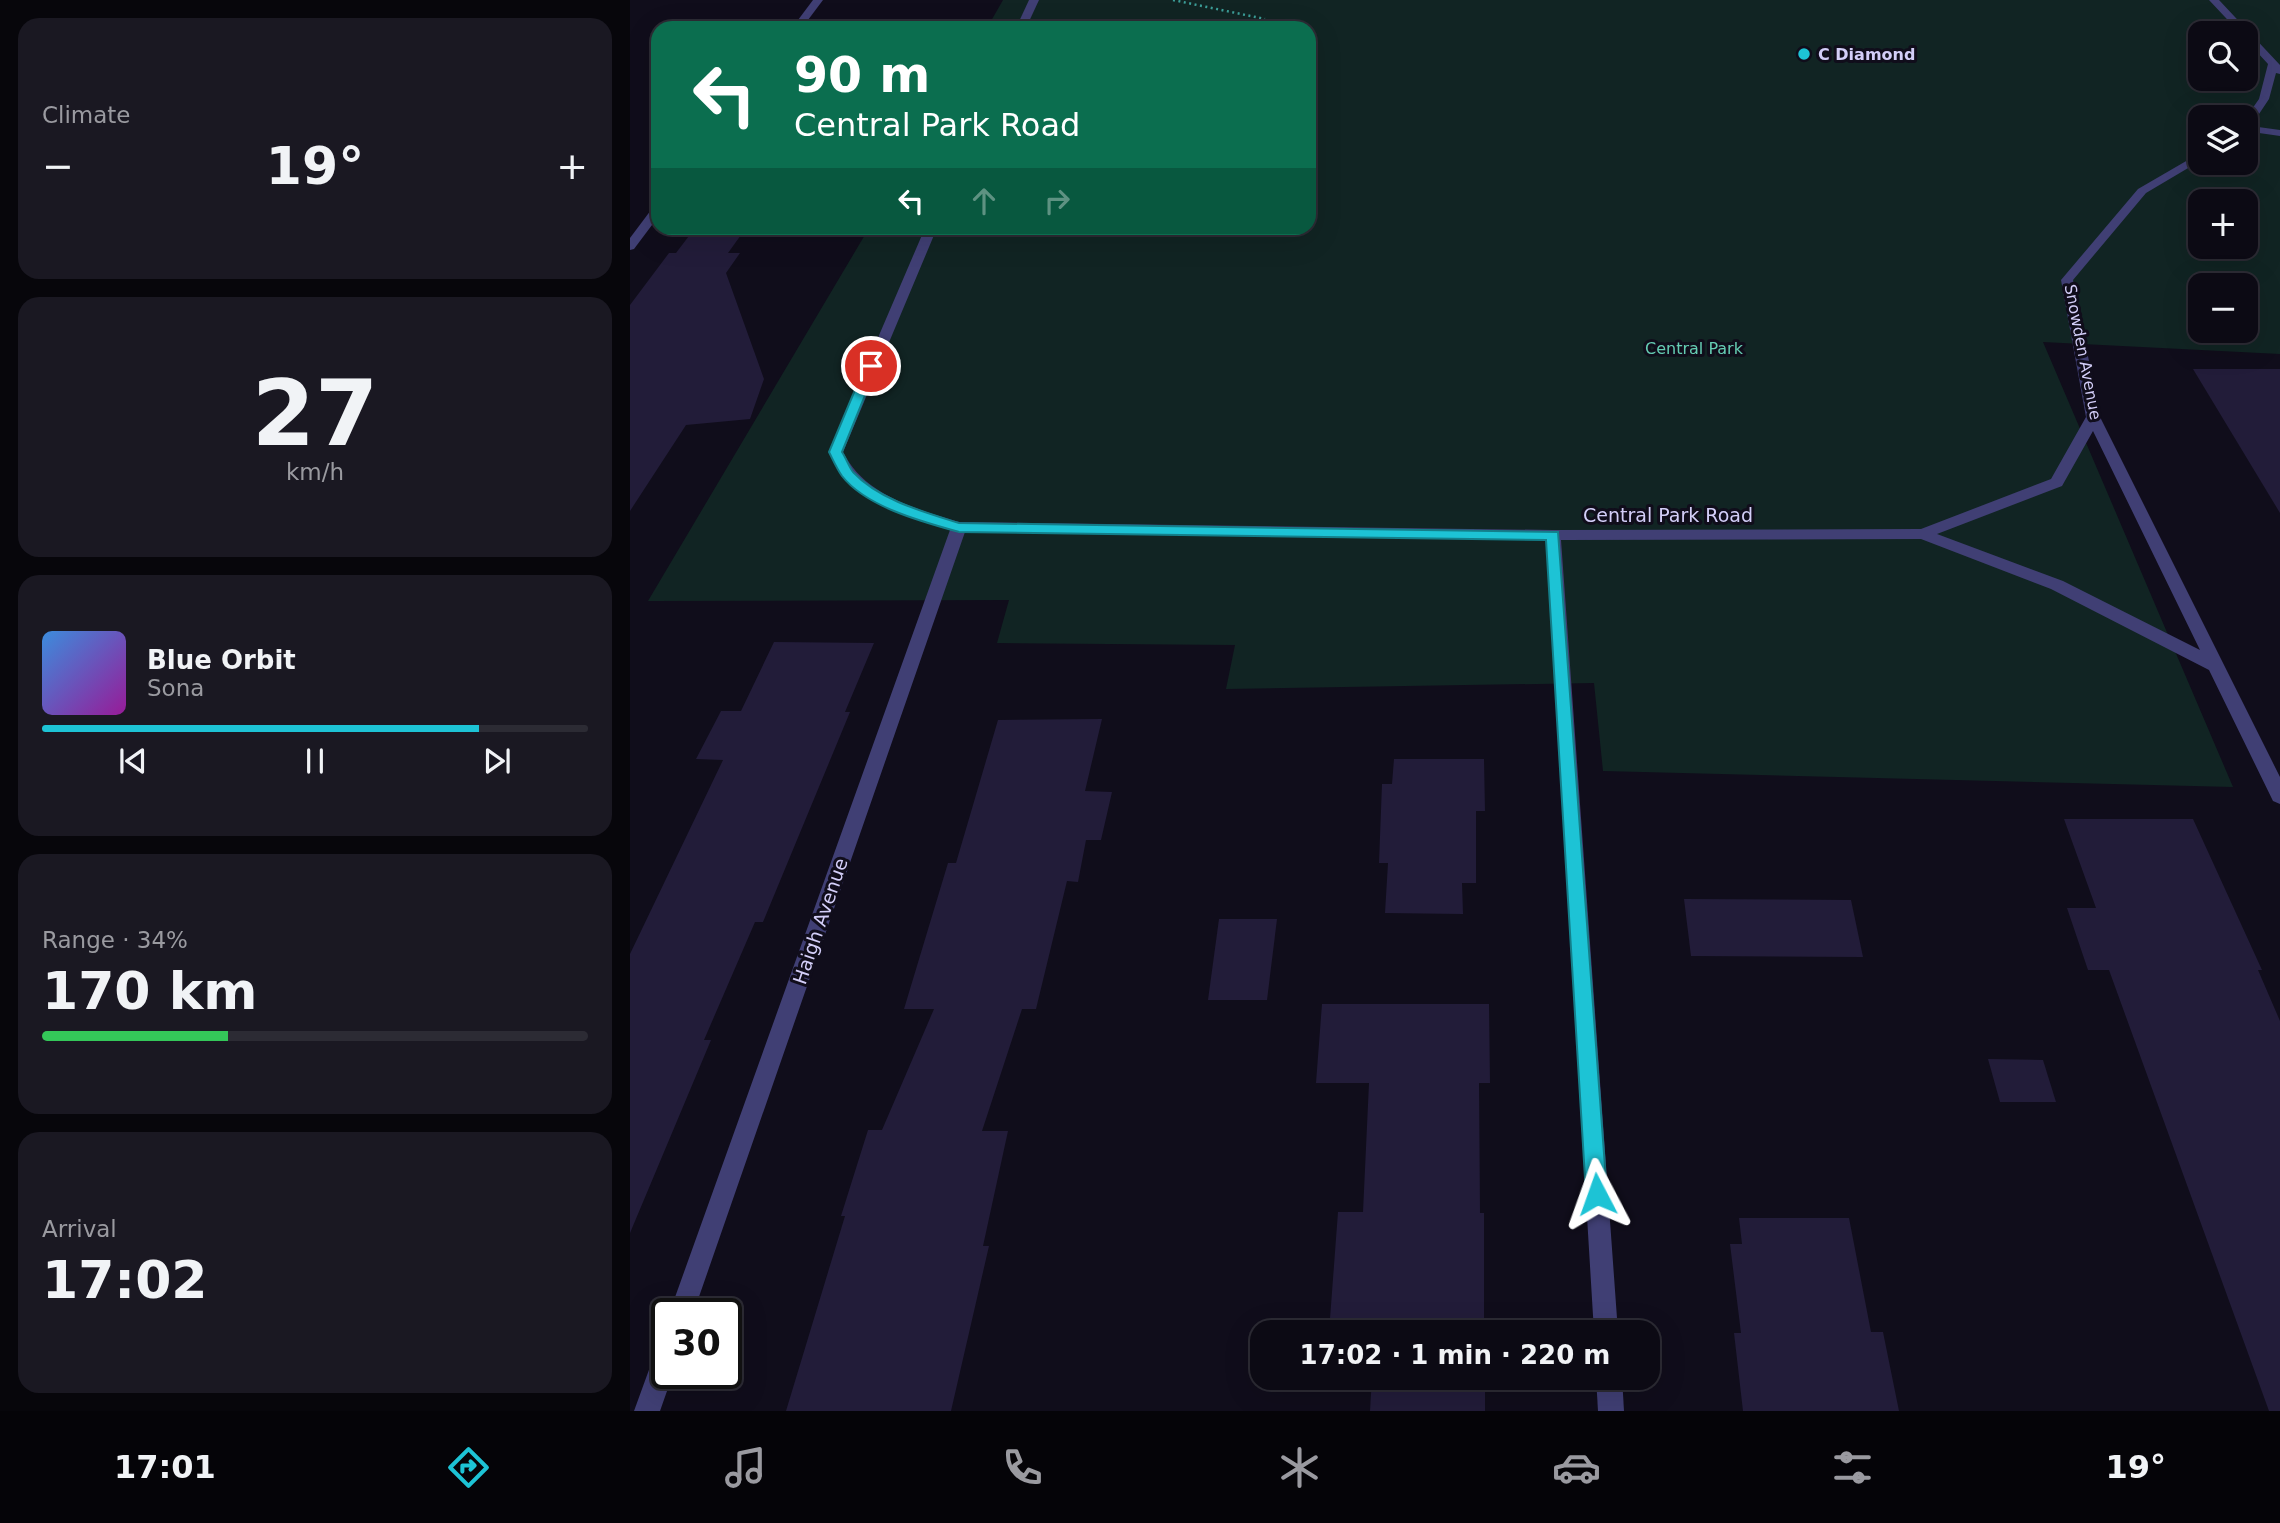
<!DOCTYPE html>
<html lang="en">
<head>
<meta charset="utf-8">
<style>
	body { margin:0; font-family:"DejaVu Sans",sans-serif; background:#1a1822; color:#f1f3f6; height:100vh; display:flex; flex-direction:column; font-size:26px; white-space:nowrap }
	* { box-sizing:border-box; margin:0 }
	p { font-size:23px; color:#9a9aa0 }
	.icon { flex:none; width:38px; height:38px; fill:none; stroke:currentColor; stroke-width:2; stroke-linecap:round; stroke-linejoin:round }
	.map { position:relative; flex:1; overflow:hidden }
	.side { display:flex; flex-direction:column; gap:18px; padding:18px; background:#07060b; width:630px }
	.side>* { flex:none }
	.hud { position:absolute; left:21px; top:21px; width:665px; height:214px; border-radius:21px; box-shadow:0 7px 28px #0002,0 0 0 2px #2c2b34; background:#0b6e4f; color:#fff; overflow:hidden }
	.buttons { position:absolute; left:1558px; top:21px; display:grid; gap:14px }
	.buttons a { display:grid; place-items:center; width:70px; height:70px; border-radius:14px; background:#0c0a14; box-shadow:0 7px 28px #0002,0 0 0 2px #2c2b34; font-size:35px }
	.speed { position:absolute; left:21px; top:1298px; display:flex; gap:14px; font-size:35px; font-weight:700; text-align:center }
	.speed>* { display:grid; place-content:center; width:91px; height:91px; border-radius:50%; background:#0c0a14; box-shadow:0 7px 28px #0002,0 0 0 2px #2c2b34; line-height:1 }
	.speed .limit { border:4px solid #111; border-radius:10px; background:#fff; color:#111 }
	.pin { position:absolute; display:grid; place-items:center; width:60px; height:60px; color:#fff; margin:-30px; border:4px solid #fff; border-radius:50%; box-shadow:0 2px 7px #0007 }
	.me { position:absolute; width:77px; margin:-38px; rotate:356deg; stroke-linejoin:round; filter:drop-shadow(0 0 5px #0008) }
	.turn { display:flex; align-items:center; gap:24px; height:147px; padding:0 28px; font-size:32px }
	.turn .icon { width:91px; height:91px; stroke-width:2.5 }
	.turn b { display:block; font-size:49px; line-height:60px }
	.lanes { display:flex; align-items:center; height:66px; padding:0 28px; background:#0003; justify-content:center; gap:35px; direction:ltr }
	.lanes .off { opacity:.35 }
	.big { font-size:52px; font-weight:700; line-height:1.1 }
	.side .widget { flex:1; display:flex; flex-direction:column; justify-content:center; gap:10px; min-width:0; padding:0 24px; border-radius:21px; background:#1a1822 }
	.side .dial { align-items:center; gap:0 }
	.dial b { font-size:91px; line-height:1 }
	.song { display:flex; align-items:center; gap:21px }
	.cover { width:84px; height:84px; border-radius:10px; background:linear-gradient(135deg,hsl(210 70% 55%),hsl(300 70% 35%)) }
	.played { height:7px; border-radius:4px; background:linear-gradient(90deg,#1dc3d5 80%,#2c2b34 80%) }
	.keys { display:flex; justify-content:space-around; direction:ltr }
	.heat { display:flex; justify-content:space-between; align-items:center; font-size:38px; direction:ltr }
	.charge { height:10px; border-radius:5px; background:linear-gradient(90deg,#34c759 34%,#2c2b34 0) }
	.trip { position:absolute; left:620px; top:1320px; width:410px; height:70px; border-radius:21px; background:#0c0a14; box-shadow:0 7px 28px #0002,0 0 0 2px #2c2b34; font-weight:700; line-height:70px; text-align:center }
	.tabs { display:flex; height:112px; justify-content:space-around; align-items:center; background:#050408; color:#9a9aa0 }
	.tabs .icon { width:49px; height:49px }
	.tabs .current { color:#1dc3d5 }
	.tabs b { font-size:32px; color:#f1f3f6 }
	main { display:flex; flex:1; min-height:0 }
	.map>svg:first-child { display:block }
</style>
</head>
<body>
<main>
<section class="side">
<div class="widget"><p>Climate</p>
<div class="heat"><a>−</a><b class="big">19°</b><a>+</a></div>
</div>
<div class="widget dial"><b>27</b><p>km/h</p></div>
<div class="widget">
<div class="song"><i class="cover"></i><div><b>Blue Orbit</b><p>Sona</p></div></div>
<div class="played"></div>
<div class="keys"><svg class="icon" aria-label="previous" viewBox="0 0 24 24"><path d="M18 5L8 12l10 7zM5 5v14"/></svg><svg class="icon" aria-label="pause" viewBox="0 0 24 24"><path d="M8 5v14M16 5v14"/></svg><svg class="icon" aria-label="next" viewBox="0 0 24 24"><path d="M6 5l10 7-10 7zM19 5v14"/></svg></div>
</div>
<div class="widget"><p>Range · 34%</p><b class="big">170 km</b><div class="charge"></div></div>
<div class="widget"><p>Arrival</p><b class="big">17:02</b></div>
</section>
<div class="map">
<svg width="1650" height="1411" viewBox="0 0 1650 1411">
	<rect width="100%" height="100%" fill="#100d1b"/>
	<!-- green -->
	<path fill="#112423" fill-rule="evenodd" d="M373,0H1650V354L1413,342L1603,787L973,771L964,683L596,689L605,645L367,643L379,600L18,601L239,228H679V28H357ZM1570,33H1615V79H1570ZM1570,117H1615V163H1570ZM1570,201H1615V247H1570ZM1570,285H1615V331H1570Z"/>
	<!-- building -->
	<g fill="#221c39">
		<polygon points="65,228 116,228 98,253 110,253 96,273 134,379 120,419 56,425 0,511 0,305 39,253 46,253"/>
		<polygon points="1563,369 1650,369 1650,513"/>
		<polygon points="144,642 244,643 215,712 220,712 133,922 125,922 74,1040 81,1040 0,1233 0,954 93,760 66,759 91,711 111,711"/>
		<polygon points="472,719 455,791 482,792 471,840 456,840 448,882 437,881 406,1009 392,1009 352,1131 378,1131 353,1246 359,1246 321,1411 156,1411 215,1216 211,1216 238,1130 252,1130 304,1009 274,1009 318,863 326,863 368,720"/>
		<polygon points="764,759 854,759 855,811 846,811 846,883 832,883 833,914 755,913 758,863 749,863 752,784 762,784"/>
		<polygon points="1434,819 1563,819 1632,970 1628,970 1650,1021 1650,1411 1639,1411 1479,970 1458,970 1437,908 1466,908"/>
		<polygon points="1054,899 1221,900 1233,957 1061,956"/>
		<polygon points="589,919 647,919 637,1000 578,1000"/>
		<polygon points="692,1004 859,1004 860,1083 849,1083 850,1213 854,1213 854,1332 699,1332 708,1212 733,1212 739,1083 686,1083"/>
		<polygon points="1358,1059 1413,1060 1426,1102 1370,1102"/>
		<polygon points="1109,1218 1219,1218 1241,1332 1253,1332 1269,1411 1113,1411 1104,1333 1111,1333 1100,1244 1112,1244"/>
		<polygon points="742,1377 855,1377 855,1411 740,1411"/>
	</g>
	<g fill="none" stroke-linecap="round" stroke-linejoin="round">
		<!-- path -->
		<polyline stroke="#3c9e98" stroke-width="2.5" stroke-dasharray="2 3.5" stroke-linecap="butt" points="543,0 635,19"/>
		<!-- street -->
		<g fill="#403f74" fill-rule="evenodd">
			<polygon points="183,0 193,0 172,28 162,28"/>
			<polygon points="399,0 409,0 396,28 386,28"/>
			<polygon points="1579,0 1589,0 1650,65 1650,74 1646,73 1639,99 1621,126 1650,130 1650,136 1615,131 1615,119 1629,99 1638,64 1615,39 1615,33 1610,33"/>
			<path d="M1570,153V161L1516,193L1443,280L1470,417L1650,777V804L1643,801L1579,670L1421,589L1291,539L931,540L988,1332H964L916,540L335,532L63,1314H39L320,530C271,515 222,502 199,452L295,228H307L213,452C234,495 286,509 329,522L923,530L1291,529L1421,479L1456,417L1431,280L1508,189ZM1463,431L1570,650L1433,581L1307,534L1432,486Z"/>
			<polygon points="28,205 28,217 4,249 0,250 0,238 24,206"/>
			<polygon points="37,1342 37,1374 43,1374 30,1411 4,1411 28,1345"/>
			<polygon points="966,1377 992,1377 994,1411 968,1411"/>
		</g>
	</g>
	<!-- route -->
	<path fill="#1dc3d5" stroke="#137f8a" stroke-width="2" d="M241,362L247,366L212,452C216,458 219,467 223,472C249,500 294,512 329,523L928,532L977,1194L974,1202L967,1205L959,1202L956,1194L916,540L329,532C293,522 236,507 212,476C207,469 203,460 199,452L235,366Z"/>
	<!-- markers -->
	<circle fill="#1dc3d5" stroke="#100d1b" stroke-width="2.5" cx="1174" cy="54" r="7"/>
	<g text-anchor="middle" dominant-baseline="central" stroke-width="6" stroke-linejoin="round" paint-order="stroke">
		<!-- far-poi labels -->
		<g font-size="16" font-weight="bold" fill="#d3cef8" stroke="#100d1b" text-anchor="start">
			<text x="1188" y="54">C Diamond</text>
		</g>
		<!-- far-park labels -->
		<g font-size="16" fill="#65cdb3" stroke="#100d1b">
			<text x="1064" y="348">Central Park</text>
		</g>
		<!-- far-street labels -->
		<g font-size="16" fill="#d3cef8" stroke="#100d1b">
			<text transform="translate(1453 352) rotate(79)">Snowden Avenue</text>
		</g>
		<!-- street labels -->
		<g font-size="19" fill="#d3cef8" stroke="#100d1b">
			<text x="1038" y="515">Central Park Road</text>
			<text transform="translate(190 921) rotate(-71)">Haigh Avenue</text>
		</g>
	</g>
</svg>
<div class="buttons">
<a><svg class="icon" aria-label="search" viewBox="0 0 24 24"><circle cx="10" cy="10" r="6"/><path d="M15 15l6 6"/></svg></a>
<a><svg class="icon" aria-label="layers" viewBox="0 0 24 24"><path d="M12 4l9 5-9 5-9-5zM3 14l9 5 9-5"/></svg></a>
<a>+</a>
<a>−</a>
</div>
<div class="speed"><div class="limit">30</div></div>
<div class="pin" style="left:241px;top:366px;background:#d93025"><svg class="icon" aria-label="arrive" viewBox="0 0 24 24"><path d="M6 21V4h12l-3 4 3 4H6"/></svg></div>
<svg class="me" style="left:967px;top:1194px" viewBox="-20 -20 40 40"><path d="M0-17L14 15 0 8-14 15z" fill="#1dc3d5" stroke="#fff" stroke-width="4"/></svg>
<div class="trip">17:02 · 1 min · 220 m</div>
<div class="hud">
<div class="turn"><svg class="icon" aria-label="left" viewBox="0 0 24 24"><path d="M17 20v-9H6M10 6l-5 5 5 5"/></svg><div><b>90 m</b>Central Park Road</div></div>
<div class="lanes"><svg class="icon" aria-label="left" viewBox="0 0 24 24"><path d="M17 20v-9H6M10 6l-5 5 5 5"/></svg><svg class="icon off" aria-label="ahead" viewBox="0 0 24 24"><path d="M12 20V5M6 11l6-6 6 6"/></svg><svg class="icon off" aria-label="right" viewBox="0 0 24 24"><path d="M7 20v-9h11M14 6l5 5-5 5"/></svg></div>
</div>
</div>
</main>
<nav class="tabs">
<b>17:01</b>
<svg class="icon current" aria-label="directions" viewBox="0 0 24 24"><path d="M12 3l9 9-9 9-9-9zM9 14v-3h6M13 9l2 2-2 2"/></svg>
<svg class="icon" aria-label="music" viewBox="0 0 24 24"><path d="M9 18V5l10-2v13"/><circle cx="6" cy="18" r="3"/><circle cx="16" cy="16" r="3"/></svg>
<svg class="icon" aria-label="phone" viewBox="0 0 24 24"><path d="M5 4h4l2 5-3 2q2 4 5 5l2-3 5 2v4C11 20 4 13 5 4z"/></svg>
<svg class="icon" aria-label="climate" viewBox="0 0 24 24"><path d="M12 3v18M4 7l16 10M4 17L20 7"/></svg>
<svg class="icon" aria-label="car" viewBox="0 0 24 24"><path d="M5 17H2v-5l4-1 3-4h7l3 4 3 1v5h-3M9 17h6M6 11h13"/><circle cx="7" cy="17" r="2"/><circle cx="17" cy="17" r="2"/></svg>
<svg class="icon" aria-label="filters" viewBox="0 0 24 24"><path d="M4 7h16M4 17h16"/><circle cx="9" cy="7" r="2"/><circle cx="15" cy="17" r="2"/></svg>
<b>19°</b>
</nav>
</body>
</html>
